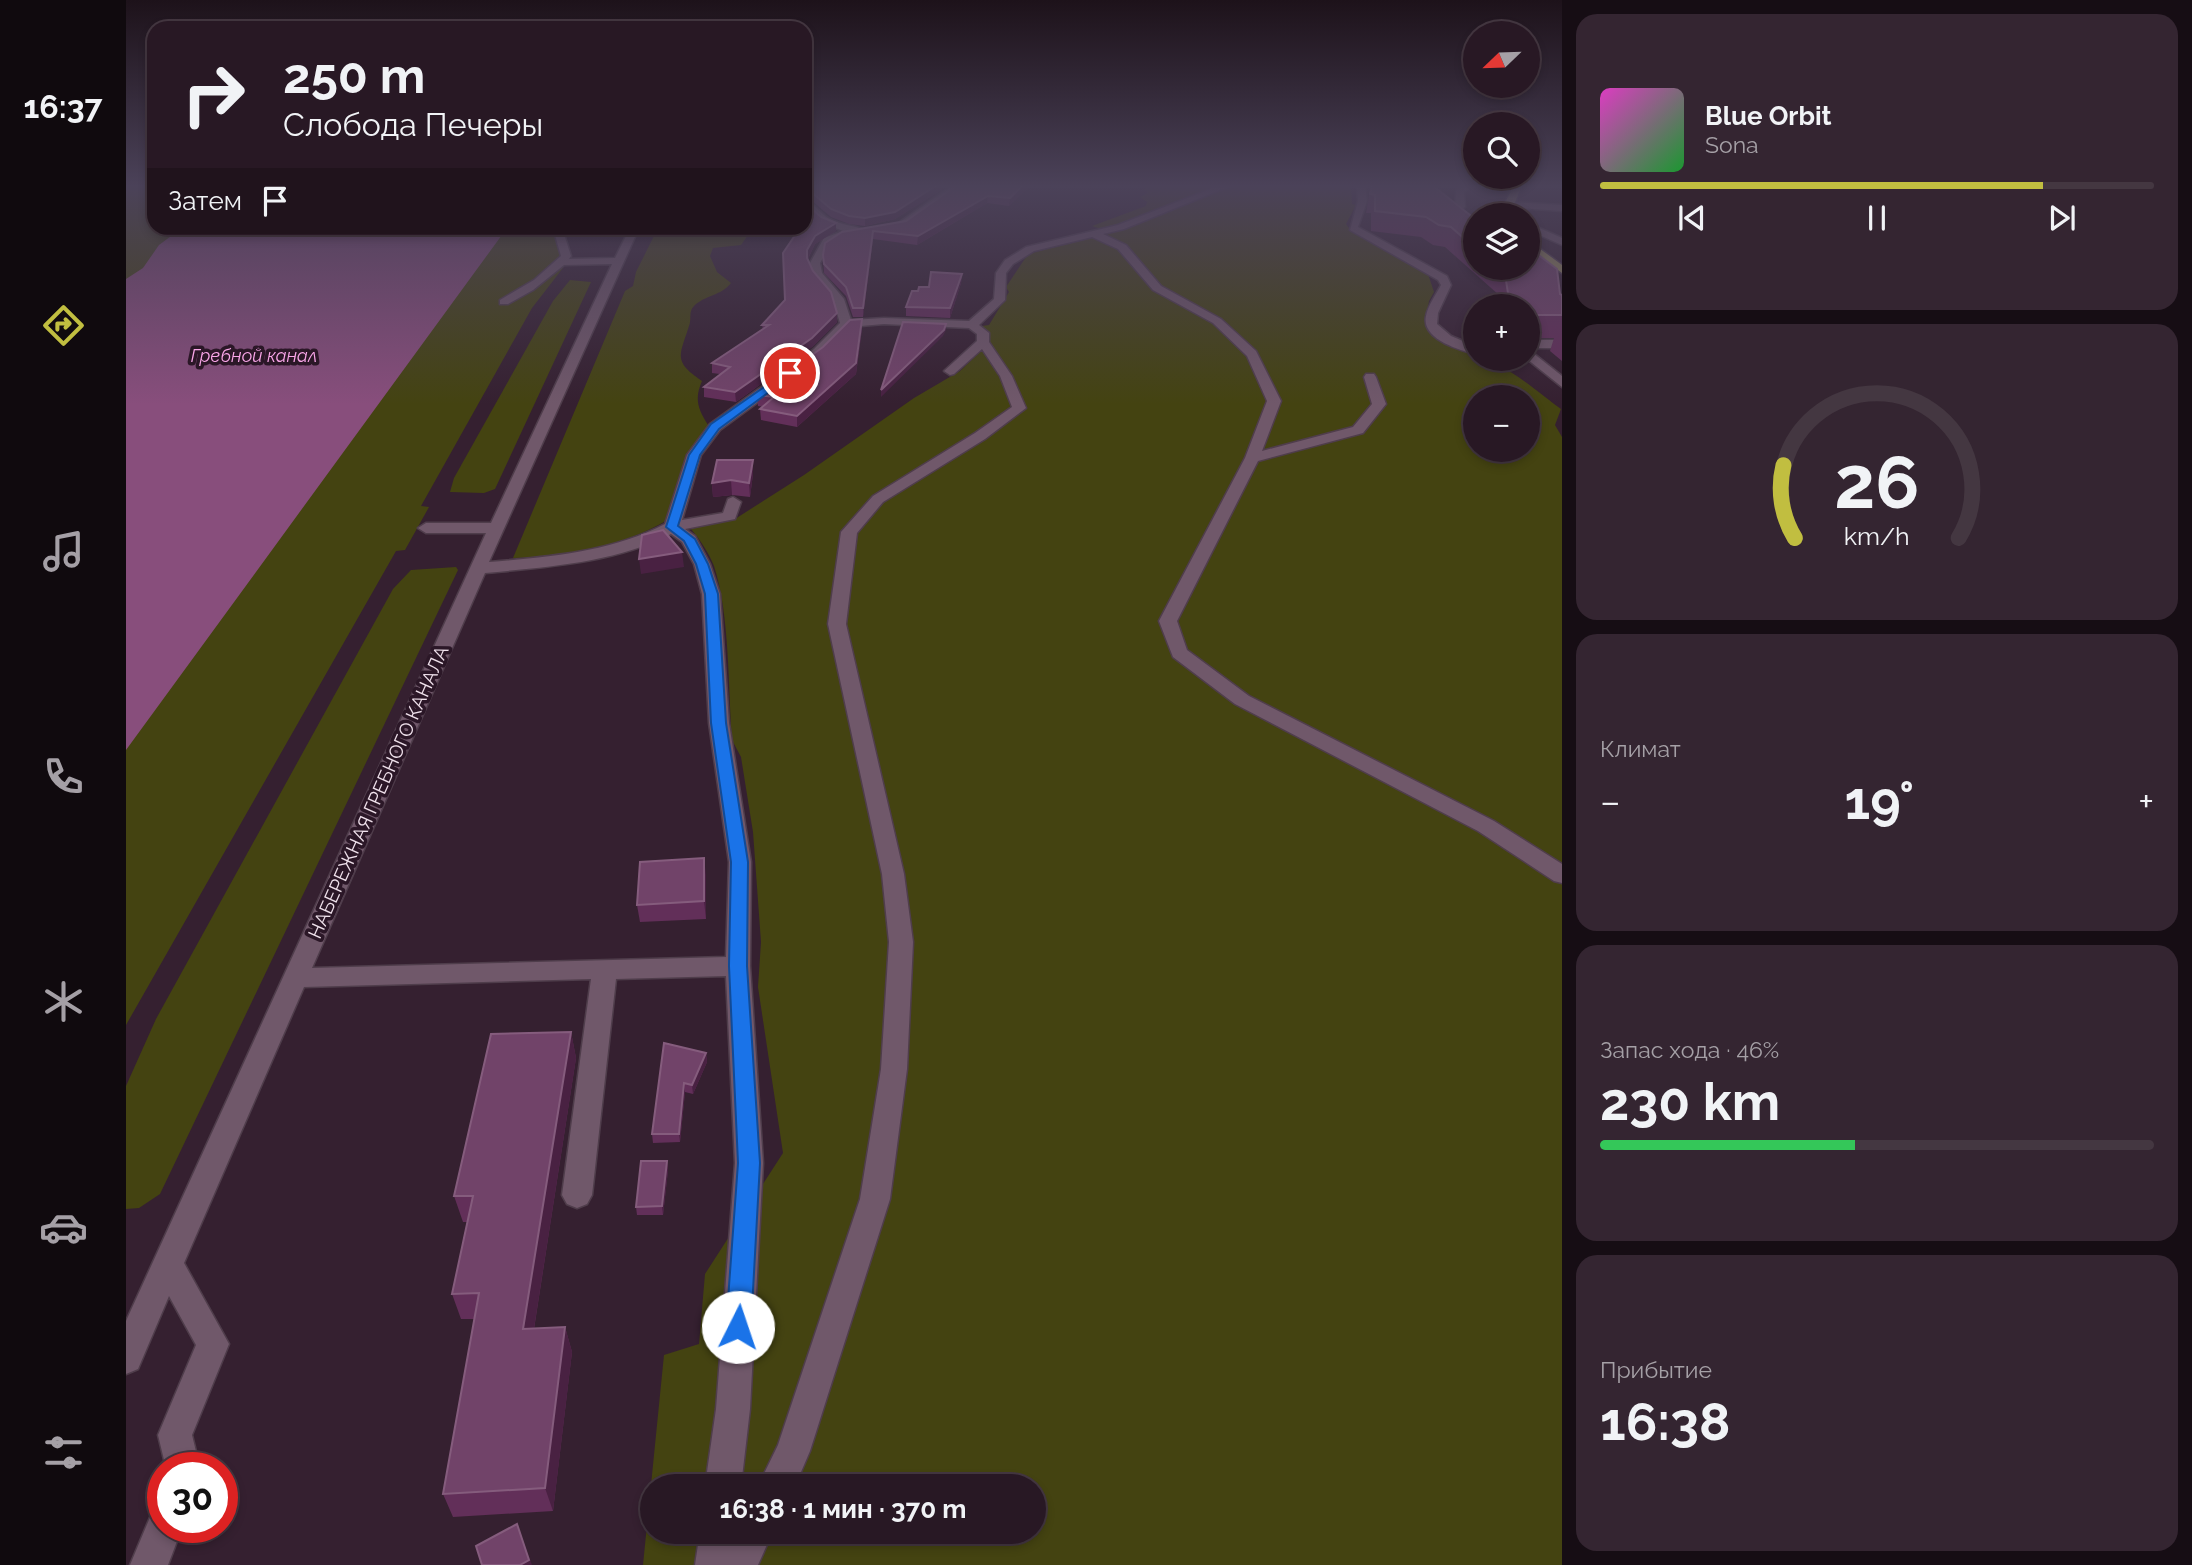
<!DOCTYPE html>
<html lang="ru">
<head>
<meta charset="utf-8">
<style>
	body { margin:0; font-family:Raleway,sans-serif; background:#342531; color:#f1f3f6; height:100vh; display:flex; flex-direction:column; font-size:26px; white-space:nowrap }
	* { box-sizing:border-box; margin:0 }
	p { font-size:23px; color:#a5a0a6 }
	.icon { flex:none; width:38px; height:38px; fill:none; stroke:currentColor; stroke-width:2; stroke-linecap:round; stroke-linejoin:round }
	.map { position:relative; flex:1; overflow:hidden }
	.panel { display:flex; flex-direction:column; gap:14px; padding:14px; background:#160d14; width:630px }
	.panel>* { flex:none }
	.hud { position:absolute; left:21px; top:21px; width:665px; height:214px; border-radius:21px; box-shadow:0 4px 10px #0003,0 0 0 2px #443741; background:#281824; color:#f1f3f6; overflow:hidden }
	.needle { width:46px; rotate:247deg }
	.buttons { position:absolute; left:1337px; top:21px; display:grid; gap:14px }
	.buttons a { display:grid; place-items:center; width:77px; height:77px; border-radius:50%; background:#281824; box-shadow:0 4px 10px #0003,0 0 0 2px #443741; font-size:35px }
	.speed { position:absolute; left:21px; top:1452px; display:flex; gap:14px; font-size:35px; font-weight:700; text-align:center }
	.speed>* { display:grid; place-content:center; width:91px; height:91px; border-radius:50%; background:#281824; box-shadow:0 4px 10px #0003,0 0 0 2px #443741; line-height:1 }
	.speed .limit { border:10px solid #d22; background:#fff; color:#111 }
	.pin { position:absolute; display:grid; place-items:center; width:60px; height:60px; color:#fff; margin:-30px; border:4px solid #fff; border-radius:50%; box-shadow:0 2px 7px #0007 }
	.me { position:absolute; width:77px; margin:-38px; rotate:4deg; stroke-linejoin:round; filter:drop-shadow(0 0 5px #0008) }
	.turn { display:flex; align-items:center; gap:24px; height:147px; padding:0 21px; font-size:32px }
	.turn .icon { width:91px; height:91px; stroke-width:2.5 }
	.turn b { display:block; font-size:49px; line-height:60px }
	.then { display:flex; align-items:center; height:66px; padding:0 21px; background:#0003; gap:14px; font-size:26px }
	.big { font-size:52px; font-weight:700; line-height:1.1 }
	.panel .card { flex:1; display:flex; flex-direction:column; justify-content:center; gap:10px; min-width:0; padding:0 24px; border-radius:21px; background:#342531 }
	.panel .dial { align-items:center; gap:0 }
	.dial svg { height:182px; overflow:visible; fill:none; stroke:#443741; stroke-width:7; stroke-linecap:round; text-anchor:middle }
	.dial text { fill:#f1f3f6; stroke:none }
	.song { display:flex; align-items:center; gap:21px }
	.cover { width:84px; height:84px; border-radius:10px; background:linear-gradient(135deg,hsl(310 70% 55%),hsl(130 70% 35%)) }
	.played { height:7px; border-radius:4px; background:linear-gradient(90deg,#c1be40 80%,#443741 80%) }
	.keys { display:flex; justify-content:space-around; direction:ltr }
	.heat { display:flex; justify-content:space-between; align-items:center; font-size:38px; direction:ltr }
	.charge { height:10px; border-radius:5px; background:linear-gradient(90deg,#34c759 46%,#443741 0) }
	.trip { position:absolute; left:514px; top:1474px; width:406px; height:70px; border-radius:35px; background:#281824; box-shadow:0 4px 10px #0003,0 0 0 2px #443741; font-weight:700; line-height:70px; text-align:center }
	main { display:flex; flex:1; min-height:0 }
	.tab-bar { display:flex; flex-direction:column; width:126px; justify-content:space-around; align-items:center; background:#100a0e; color:#a5a0a6 }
	.tab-bar .icon { width:49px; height:49px }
	.tab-bar .on { color:#c1be40 }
	.tab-bar b { font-size:32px; color:#f1f3f6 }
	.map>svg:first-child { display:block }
</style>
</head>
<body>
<main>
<nav class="tab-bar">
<b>16:37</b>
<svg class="icon on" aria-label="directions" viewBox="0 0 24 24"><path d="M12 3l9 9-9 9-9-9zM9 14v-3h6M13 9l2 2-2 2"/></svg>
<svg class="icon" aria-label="music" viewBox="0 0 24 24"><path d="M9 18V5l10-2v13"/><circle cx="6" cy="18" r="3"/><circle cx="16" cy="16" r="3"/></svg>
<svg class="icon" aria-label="phone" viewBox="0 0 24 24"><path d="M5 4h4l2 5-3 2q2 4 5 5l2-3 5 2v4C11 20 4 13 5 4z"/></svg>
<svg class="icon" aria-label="climate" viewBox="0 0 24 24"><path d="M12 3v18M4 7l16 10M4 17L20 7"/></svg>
<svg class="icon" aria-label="car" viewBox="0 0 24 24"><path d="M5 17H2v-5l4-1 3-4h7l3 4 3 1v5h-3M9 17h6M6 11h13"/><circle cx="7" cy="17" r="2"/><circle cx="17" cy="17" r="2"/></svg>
<svg class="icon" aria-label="filters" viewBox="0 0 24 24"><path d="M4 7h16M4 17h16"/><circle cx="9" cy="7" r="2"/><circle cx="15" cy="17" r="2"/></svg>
</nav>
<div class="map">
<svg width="1436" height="1565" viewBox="0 0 1436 1565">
	<rect width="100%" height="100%" fill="#352030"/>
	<!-- green -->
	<g fill="#444311" fill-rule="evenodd">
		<polygon points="0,185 28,185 28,228 437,228 444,253 437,268 406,308 295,506 303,507 279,550 270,551 0,1025"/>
		<path d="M1015,185H1225L1226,204L1230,205L1220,224L1226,232L1302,274L1308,292L1303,301L1299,324L1304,331L1349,356V359C1376,359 1414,394 1435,409L1429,425L1436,437V1565H517L538,1355L573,1344L579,1274L657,1153L632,987L635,942L627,832L615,757L606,740C602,688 604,615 588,566C583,553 574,540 565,529L609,519L678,475L788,398L834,371L854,352L862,335L856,326L863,325L883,292L880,287L902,254L986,233L966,226L1020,206L1021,202L1014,197L1022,193ZM1349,397H1402V450H1349ZM527,1486H908V1531H527Z"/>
		<path d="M532,228H627L615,245L587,248L584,256L591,272L605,283C595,296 579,295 568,306C562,312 566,319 563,326C554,355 546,361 576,381C568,399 572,409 582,425L564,454L543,519C498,546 439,558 387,558L499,291L507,286L510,272Z"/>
		<polygon points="444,280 465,282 369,489 358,493 324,492 328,478 427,301"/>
		<polygon points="330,567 332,570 34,1194 13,1208 0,1209 0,1086 30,1019 267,589 285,570"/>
	</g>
	<!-- water -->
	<polygon fill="#884e7c" points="56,228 381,228 0,750 0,279 17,268 33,245"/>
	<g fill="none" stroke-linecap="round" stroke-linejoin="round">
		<defs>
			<g id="minor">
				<polygon points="827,185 836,185 777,228 771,228 771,224"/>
				<path d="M1095,185H1106L998,229L977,234L1000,245L1035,286L1095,319L1130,351L1155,401L1136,451L1227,427L1246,404L1238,377L1240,374H1248L1250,377L1260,404L1237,433L1132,461L1051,621L1061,650L1123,696L1368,821L1436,864V883L1428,881L1352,831L1109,704L1047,657L1033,621L1119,458L1141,401L1121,356L1087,323L1027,290L992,249L966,237L908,251L887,264L880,273L879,300L853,325L863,333V342L886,376L900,408L859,439L757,502L731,533L720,624L778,874L787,942L781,1069L764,1199L684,1451L669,1486H632L652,1445L734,1199L755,1069L763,942L756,874L702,624L715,532L747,496L849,433L886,407L874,376L856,349L828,374L824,375L818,371L851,341V334L843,328L758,324L723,327L696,355L594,430L575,455L556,520L597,513L602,499L607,497L615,502L609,519L559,529L569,536L584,564L594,594L603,723L625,862L624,966L637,1163L624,1409L615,1486H579L590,1409L609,1163L600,976L490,979L466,1195L461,1204L451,1208L441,1204L436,1195L465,979L178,987L58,1263L103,1344L66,1435L74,1468H40L32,1435L70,1345L43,1296L12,1369L0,1374V1321L360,533H300L292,528L300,523H365L486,264L438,265L407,290L382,304H374V300L408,280L435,256L427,228H436L445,256L443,259L489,258L504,228H513L363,562C423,557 485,552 539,524L561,455L584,424L688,349L714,323L707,300L686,274L684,263L698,238L717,231L697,223L679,207V199C688,204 694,213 702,218C715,226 730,225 740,231L706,242L694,263L696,273L718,299L725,320L758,318L843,321L868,299L870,273L879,260L900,247L992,225ZM545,534L556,542L568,564L576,594L583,723L603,862L600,957L186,968L359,573C421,567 489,563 545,534Z"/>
				<path d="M1231,185H1239L1241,201L1232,227L1321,276L1325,285L1312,313L1311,324L1325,336L1349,346V354C1333,350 1295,339 1300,316C1302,305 1310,295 1315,285L1312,280L1224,230L1232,201Z"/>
				<polygon points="1337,185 1346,185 1338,192 1339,207 1334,210 1329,207 1330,191"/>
				<polygon points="1383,202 1436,205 1436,211 1380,207 1378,205"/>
				<polygon points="1402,223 1436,238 1436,245 1402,230"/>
				<rect x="1402" y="340" width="34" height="8"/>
				<polygon points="1402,349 1436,376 1436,387 1401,359"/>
				<polygon points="37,1510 37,1528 56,1528 42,1565 4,1565 25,1515"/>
				<polygon points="574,1531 647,1531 632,1565 569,1565"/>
			</g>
			<g id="major">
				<polygon points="1388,185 1396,185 1388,205 1388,215 1378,215 1378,205"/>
				<polygon points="1402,240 1436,265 1436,273 1402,248"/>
			</g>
		</defs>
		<!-- minor casing -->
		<use href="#minor" stroke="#4f3d4b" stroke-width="3"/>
		<!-- major casing -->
		<use href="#major" stroke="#4f3d4b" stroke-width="3"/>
		<!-- minor -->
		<use href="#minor" fill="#70586a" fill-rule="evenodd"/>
		<!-- major -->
		<use href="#major" fill="#988d5c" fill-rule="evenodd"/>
	</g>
	<!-- wall -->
	<g fill="#622f59">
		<polygon points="679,185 823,185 769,219 739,226 723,224 705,217 684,199 679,198"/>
		<polygon points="831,185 904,185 883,206 861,203 791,245 747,239 737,317 727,317 720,296 698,273 697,255 699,243 780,221"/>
		<polygon points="1245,185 1306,185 1349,219 1349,268 1402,268 1434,294 1436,295 1436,361 1424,351 1428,338 1402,338 1402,306 1374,306 1373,295 1319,247 1307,245 1295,237 1245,231 1245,213 1240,213"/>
		<polygon points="695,217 710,223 710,231 689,244 682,259 687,271 711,313 711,322 686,347 610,402 578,397 578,387 594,374 586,373 586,363 637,330 636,325 659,300 670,234 632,232 631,228 679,228"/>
		<polygon points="836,274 835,283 824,318 780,316 780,307 803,287"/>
		<polygon points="736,319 736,329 730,374 671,427 635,420 634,409 638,407 632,406 631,395"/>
		<polygon points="627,474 624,497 606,495 587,497 586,483"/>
		<polygon points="580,875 580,919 514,922 511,905"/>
		<polygon points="445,1032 450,1058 408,1329 439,1327 446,1352 427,1511 327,1517 317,1494 349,1319 335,1319 326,1294 341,1222 337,1222 328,1196"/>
		<polygon points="538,1043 580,1053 581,1062 567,1094 559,1092 554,1142 527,1143 526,1134"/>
		<polygon points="541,1161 542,1170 537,1215 511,1215 510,1207"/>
	</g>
	<!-- shaded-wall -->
	<g fill="#492142">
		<polygon points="811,185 823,185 769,219 739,226 739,218"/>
		<polygon points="897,185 904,185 883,206 884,198"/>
		<polygon points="862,196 861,203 791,245 792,236"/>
		<polygon points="710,223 710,231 689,244 682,258 681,250 689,236"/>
		<polygon points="747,231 747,239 737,317 737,308"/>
		<polygon points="836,274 835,283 824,318 824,308"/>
		<polygon points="711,313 711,322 686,347 610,402 609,392"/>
		<polygon points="736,319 736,329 730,374 671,427 671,416"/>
		<polygon points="820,324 820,330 817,336 755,397 755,390"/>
		<polygon points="627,460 627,474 624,497 623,483"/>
		<polygon points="605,480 606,495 587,497 586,483"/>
		<polygon points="556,552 558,567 515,574 513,559"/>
		<polygon points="578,858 580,875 580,919 578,901"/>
		<polygon points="445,1032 450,1058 404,1354 397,1329"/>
		<polygon points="580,1053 581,1062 567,1094 566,1085"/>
		<polygon points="558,1083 559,1092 554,1142 553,1134"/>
		<polygon points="541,1161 542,1170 537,1215 536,1206"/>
		<polygon points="439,1327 446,1352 427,1511 419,1488"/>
		<polygon points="391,1524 406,1565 394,1565"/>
	</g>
	<!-- building -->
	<g fill="#714369" stroke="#855c7d" stroke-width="2">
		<polygon points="679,185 811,185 769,212 739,218 723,216 705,209 684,191 679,190"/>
		<polygon points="831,185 897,185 884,198 862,196 792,236 747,231 737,308 727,308 720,287 698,264 697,255 699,243 716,232 780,221"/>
		<polygon points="1246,185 1306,185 1349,219 1349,248 1325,227 1313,225 1300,217 1249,211 1249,195 1244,194"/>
		<polygon points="679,203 695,217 710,223 689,236 681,250 681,258 687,271 705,292 711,313 686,338 609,392 578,387 604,367 586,363 643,325 636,325 659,300 657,253 674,228 679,228"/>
		<polygon points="1402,250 1406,250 1431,269 1434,294 1436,295 1436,315 1410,315 1407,322 1402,322 1402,306 1384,306 1379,274 1372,268 1402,268"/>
		<polygon points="805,272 836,274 824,308 780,307 786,291 792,291 793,287 803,287"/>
		<polygon points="736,319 730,363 671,416 634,409 648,397 631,395 697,347 724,320"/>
		<polygon points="777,322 820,324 818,330 755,390"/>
		<polygon points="591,460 627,460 623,483 605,480 586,483"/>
		<polygon points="537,530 556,552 513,559 516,535"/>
		<polygon points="578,858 578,901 511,905 514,862"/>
		<polygon points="445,1032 397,1329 439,1327 419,1488 317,1494 353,1293 326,1294 347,1196 328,1196 365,1034"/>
		<polygon points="538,1043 580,1053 566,1085 558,1083 553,1134 526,1134"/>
		<polygon points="515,1161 541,1161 536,1206 510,1207"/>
		<polygon points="391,1524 403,1560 394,1565 356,1565 350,1546"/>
	</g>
	<!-- sky -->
	<linearGradient id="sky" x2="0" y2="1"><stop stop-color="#1d121a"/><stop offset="0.46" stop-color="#4b4259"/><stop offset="1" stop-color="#4b4259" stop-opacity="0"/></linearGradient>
	<rect width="1436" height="404" fill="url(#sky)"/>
	<!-- route -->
	<polygon fill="#1a73e8" stroke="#114b97" stroke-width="2" points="661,371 669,373 593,429 574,455 552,526 569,539 582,564 592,594 600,723 622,862 621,966 634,1163 625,1327 621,1335 612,1339 604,1335 600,1327 612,1163 603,966 605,862 585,723 579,594 570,564 558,541 540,527 563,455 585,424"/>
	<g text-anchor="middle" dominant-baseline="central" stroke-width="7" stroke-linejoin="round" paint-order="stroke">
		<!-- far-water labels -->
		<g font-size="18" font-style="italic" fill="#faa6e9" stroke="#2b1727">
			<text x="128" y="355">Гребной канал</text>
		</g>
		<!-- street labels -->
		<g font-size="19" fill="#f0e2ec" stroke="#2b1727">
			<text transform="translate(252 792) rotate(-66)">НАБЕРЕЖНАЯ ГРЕБНОГО КАНАЛА</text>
		</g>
	</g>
</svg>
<div class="buttons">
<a><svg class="needle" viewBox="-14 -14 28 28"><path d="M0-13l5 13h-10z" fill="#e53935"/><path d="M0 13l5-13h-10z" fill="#a5a0a6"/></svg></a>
<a><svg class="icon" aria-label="search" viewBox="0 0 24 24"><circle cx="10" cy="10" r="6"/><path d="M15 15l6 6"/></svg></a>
<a><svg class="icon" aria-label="layers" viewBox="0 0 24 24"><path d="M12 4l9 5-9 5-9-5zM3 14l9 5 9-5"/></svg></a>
<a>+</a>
<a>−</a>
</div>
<div class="speed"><div class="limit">30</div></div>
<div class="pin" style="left:664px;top:373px;background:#d93025"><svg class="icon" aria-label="arrive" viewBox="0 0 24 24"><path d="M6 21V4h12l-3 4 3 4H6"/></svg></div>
<svg class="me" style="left:612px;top:1327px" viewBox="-20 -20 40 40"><circle r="19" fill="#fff"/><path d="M0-13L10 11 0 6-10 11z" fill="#1a73e8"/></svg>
<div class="trip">16:38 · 1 мин · 370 m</div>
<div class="hud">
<div class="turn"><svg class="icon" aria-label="right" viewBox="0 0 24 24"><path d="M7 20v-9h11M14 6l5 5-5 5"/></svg><div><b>250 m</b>Слобода Печеры</div></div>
<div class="then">Затем<svg class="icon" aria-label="arrive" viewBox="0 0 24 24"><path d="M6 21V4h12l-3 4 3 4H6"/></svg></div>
</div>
</div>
<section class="panel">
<div class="card">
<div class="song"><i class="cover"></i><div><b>Blue Orbit</b><p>Sona</p></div></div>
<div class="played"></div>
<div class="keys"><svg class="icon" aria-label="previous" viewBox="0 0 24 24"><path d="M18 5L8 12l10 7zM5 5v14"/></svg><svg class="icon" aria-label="pause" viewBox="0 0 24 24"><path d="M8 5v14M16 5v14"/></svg><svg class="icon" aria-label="next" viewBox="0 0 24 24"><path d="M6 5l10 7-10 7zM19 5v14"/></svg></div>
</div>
<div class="card dial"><svg viewBox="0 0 100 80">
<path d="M14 69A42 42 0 1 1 86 69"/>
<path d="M14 69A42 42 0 0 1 9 37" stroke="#c1be40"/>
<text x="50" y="56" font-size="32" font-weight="700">26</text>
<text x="50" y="72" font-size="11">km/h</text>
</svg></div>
<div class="card"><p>Климат</p>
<div class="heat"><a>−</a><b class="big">19°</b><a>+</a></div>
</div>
<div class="card"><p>Запас хода · 46%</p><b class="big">230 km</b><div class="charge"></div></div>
<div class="card"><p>Прибытие</p><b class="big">16:38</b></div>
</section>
</main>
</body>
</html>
